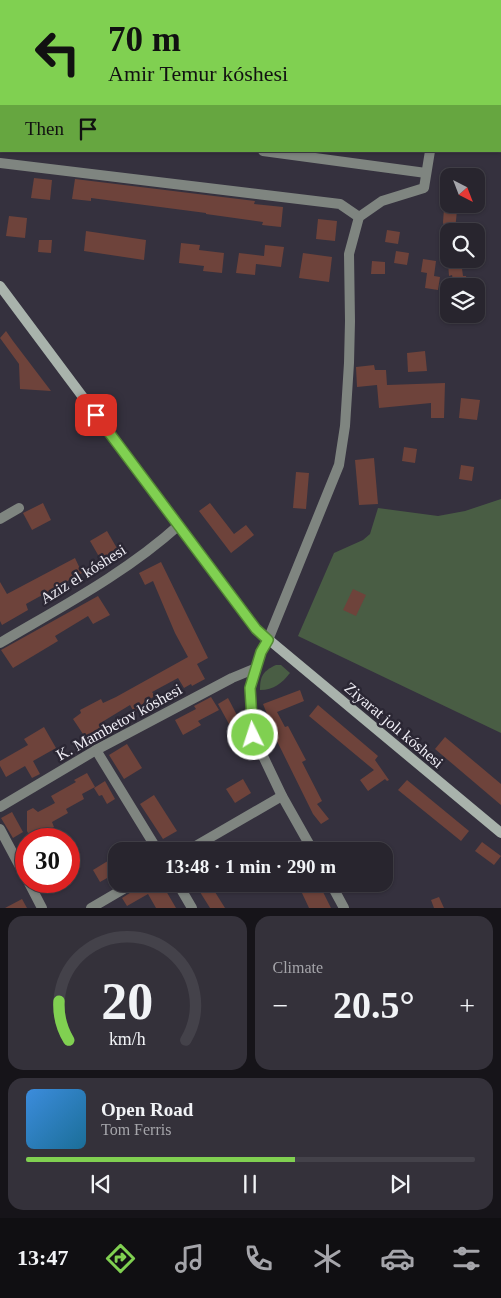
<!DOCTYPE html>
<html lang="en">
<head>
<meta charset="utf-8">
<style>
	body { margin:0; font-family:Georgia,serif; background:#34313a; color:#f1f3f6; height:100vh; display:flex; flex-direction:column; font-size:19px; white-space:nowrap }
	* { box-sizing:border-box; margin:0 }
	p { font-size:16px; color:#a5a5aa }
	.icon { flex:none; width:28px; height:28px; fill:none; stroke:currentColor; stroke-width:2; stroke-linecap:round; stroke-linejoin:round }
	.map { position:relative; height:908px; overflow:hidden }
	.details { display:flex; flex-direction:column; gap:8px; padding:8px; background:#161419; flex:1 }
	.details>* { flex:none }
	.top-card { position:absolute; left:0px; top:0px; width:501px; height:152px; box-shadow:0 1px 4px #0004,0 0 0 1px #44424a; background:#80d051; color:#111; overflow:hidden }
	.needle { width:32px; rotate:138deg }
	.fabs { position:absolute; left:440px; top:168px; display:grid; gap:10px }
	.fabs a { display:grid; place-items:center; width:45px; height:45px; border-radius:10px; background:#28252e; box-shadow:0 1px 4px #0004,0 0 0 1px #44424a; font-size:25px }
	.speed { position:absolute; left:15px; top:828px; display:flex; gap:10px; font-size:25px; font-weight:700; text-align:center }
	.speed>* { display:grid; place-content:center; width:65px; height:65px; border-radius:50%; background:#28252e; box-shadow:0 1px 4px #0004,0 0 0 1px #44424a; line-height:1 }
	.speed .limit { border:8px solid #d22; background:#fff; color:#111 }
	.pin { position:absolute; display:grid; place-items:center; width:42px; height:42px; color:#fff; margin:-21px; border-radius:10px; box-shadow:0 2px 8px #0006 }
	.me { position:absolute; width:55px; margin:-28px; rotate:356deg; stroke-linejoin:round; filter:drop-shadow(0 0 4px #0008) }
	.turn { display:flex; align-items:center; gap:18px; height:105px; padding:0 25px; font-size:22px }
	.turn .icon { width:65px; height:65px; stroke-width:2.5 }
	.turn b { display:block; font-size:35px; line-height:42px }
	.then { display:flex; align-items:center; height:48px; padding:0 25px; background:#0003; gap:10px; font-size:19px }
	.big { font-size:38px; font-weight:700; line-height:1.1 }
	.details .tile { flex:1; display:flex; flex-direction:column; justify-content:center; gap:8px; min-width:0; padding:0 18px; border-radius:15px; background:#34313a }
	.details .dial { align-items:center; gap:0 }
	.dial svg { height:130px; overflow:visible; fill:none; stroke:#44424a; stroke-width:7; stroke-linecap:round; text-anchor:middle }
	.dial text { fill:#f1f3f6; stroke:none }
	.song { display:flex; align-items:center; gap:15px }
	.cover { width:60px; height:60px; border-radius:8px; background:linear-gradient(135deg,hsl(210 70% 55%),hsl(200 70% 35%)) }
	.played { height:5px; border-radius:2px; background:linear-gradient(90deg,#80d051 60%,#44424a 60%) }
	.keys { display:flex; justify-content:space-around; direction:ltr }
	.heat { display:flex; justify-content:space-between; align-items:center; font-size:28px; direction:ltr }
	.details .tiles { flex:1; display:grid; gap:8px; grid-template-columns:1fr 1fr }
	.tile:last-child { grid-column:span 2 }
	.trip { position:absolute; left:108px; top:842px; width:285px; height:50px; border-radius:15px; background:#28252e; box-shadow:0 1px 4px #0004,0 0 0 1px #44424a; font-weight:700; line-height:50px; text-align:center }
	.tabs { display:flex; height:80px; justify-content:space-around; align-items:center; background:#100f12; color:#a5a5aa }
	.tabs .icon { width:35px; height:35px }
	.tabs .selected { color:#80d051 }
	.tabs b { font-size:22px; color:#f1f3f6 }
	.map>svg:first-child { display:block }
</style>
</head>
<body>
<div class="map">
<svg width="501" height="908" viewBox="0 0 501 908">
	<rect width="100%" height="100%" fill="#35313e"/>
	<!-- green -->
	<g fill="#495d44">
		<polygon points="501,499 501,733 298,636 334,553 363,540 370,534 378,508 438,516 465,511"/>
		<path d="M276,665H281L290,673C282,683 274,690 260,690C260,676 263,671 276,665Z"/>
	</g>
	<!-- building -->
	<g fill="#6e433b">
		<polygon points="34,178 52,180 50,200 31,198"/>
		<polygon points="75,179 255,201 254,204 283,207 281,227 262,225 263,222 206,214 206,213 91,198 91,201 72,199"/>
		<polygon points="444,209 457,210 455,231 444,231 443,222"/>
		<polygon points="9,216 27,218 25,238 6,236"/>
		<polygon points="318,219 337,221 335,241 316,239"/>
		<polygon points="387,230 400,232 398,244 385,242"/>
		<polygon points="86,231 146,240 144,260 84,251"/>
		<rect x="476" y="238" width="10" height="11"/>
		<polygon points="39,240 52,240 51,253 38,252"/>
		<polygon points="181,243 200,245 199,250 224,253 222,273 203,271 204,266 179,263"/>
		<polygon points="265,245 284,247 281,267 256,264 255,275 236,273 239,253 264,256"/>
		<polygon points="396,251 409,253 407,265 394,263"/>
		<polygon points="303,253 332,257 329,282 299,278"/>
		<polygon points="423,259 436,261 434,276 440,277 438,290 425,288 427,273 421,272"/>
		<polygon points="372,261 385,262 385,274 371,274"/>
		<polygon points="461,261 463,276 466,276 468,286 454,286 452,275 449,276 448,263"/>
		<polygon points="476,292 485,292 486,311 476,312"/>
		<polygon points="6,331 13,341 51,391 20,389 19,364 0,338"/>
		<polygon points="425,351 427,371 408,372 407,353"/>
		<polygon points="374,365 375,370 386,370 387,385 445,383 444,418 431,418 431,403 379,408 377,385 357,387 356,367"/>
		<polygon points="461,398 480,400 477,420 459,418"/>
		<polygon points="404,447 417,449 415,463 402,461"/>
		<polygon points="374,458 378,504 359,505 355,460"/>
		<polygon points="461,465 474,467 472,481 459,479"/>
		<polygon points="296,472 309,473 306,509 293,508"/>
		<polygon points="43,503 51,520 32,530 23,513"/>
		<polygon points="210,503 234,534 246,525 254,535 231,553 199,511"/>
		<polygon points="107,531 118,550 101,560 90,541"/>
		<polygon points="75,558 82,573 26,604 28,610 2,625 0,621 0,582 7,594"/>
		<polygon points="161,562 208,658 197,664 205,679 192,686 191,684 184,688 178,678 152,692 155,696 143,703 144,706 134,712 130,705 102,722 104,725 85,737 73,719 81,713 80,710 101,699 103,703 116,697 188,657 175,633 153,581 145,585 139,573"/>
		<polygon points="353,589 366,595 356,616 343,610"/>
		<polygon points="98,596 110,615 93,624 88,616 55,636 58,641 13,668 1,650"/>
		<polygon points="300,690 304,701 277,712 285,727 288,726 306,760 302,762 322,801 317,804 329,819 321,824 313,814 273,733 269,725 271,724 263,704"/>
		<polygon points="211,697 219,710 198,721 201,725 183,735 175,720 196,709 194,706"/>
		<polygon points="228,698 239,719 229,724 218,704"/>
		<polygon points="318,705 378,756 375,760 389,780 387,781 385,779 368,791 360,780 374,770 309,716"/>
		<polygon points="44,727 56,748 33,761 40,774 32,778 25,766 6,777 0,766 0,761 28,745 24,739"/>
		<polygon points="445,737 501,784 501,805 435,749"/>
		<polygon points="127,744 142,768 124,779 109,755"/>
		<polygon points="87,773 95,787 82,794 84,799 66,809 68,813 52,822 54,827 31,839 27,831 27,811 33,808 38,812 55,803 51,796 76,782 74,780"/>
		<polygon points="243,779 251,793 235,803 226,789"/>
		<polygon points="407,780 469,831 461,841 398,790"/>
		<polygon points="105,781 115,799 107,804 102,795 99,796 94,788"/>
		<polygon points="154,795 177,831 163,839 140,804"/>
		<polygon points="12,812 23,832 13,838 1,818"/>
		<polygon points="482,842 501,856 494,865 475,851"/>
		<polygon points="116,856 116,873 100,882 93,870"/>
		<polygon points="144,884 162,884 176,908 156,908 148,894 127,906 122,898"/>
		<polygon points="195,884 210,884 225,908 210,908"/>
		<polygon points="319,884 331,908 309,908 302,893"/>
		<polygon points="439,897 444,908 434,908 431,900"/>
		<polygon points="22,899 27,908 5,908"/>
	</g>
	<g fill="none" stroke-linecap="round" stroke-linejoin="round">
		<!-- street -->
		<g stroke="#7f8580" stroke-width="10">
			<polyline points="70,0 80,1"/>
			<polyline points="450,1 450,0"/>
			<polyline points="500,28 501,29"/>
			<polyline points="0,116 1,116"/>
			<polyline points="500,125 501,125"/>
			<polyline points="263,151 426,173"/>
			<polyline points="0,163 340,204 359,217"/>
			<polyline points="0,519 19,508"/>
			<path d="M0,643C61,607 126,573 179,525"/>
			<polyline points="96,750 158,851"/>
			<polyline points="0,807 96,750 232,678 256,668"/>
			<polyline points="0,829 26,878"/>
			<polyline points="187,851 282,796"/>
			<polyline points="313,851 282,796 253,735 250,688 261,652 268,640 339,465 345,426 349,363 350,321 349,254 359,217 382,201 424,188 430,151"/>
			<polyline points="28,881 42,908"/>
			<polyline points="178,884 192,908"/>
			<polyline points="331,884 344,908"/>
			<polyline points="91,908 132,884"/>
		</g>
		<!-- secondary -->
		<polyline stroke="#a9b3ac" stroke-width="10" points="0,286 256,629 501,833"/>
	</g>
	<g fill="none" stroke-linecap="round" stroke-linejoin="round">
		<defs>
			<polyline id="route" points="96,415 256,629 268,640 261,652 250,688 253,735"/>
		</defs>
		<!-- route casing -->
		<use href="#route" stroke="#538735" stroke-width="12"/>
		<!-- route -->
		<use href="#route" stroke="#80d051" stroke-width="9"/>
	</g>
	<g text-anchor="middle" dominant-baseline="central" stroke-width="5" stroke-linejoin="round" paint-order="stroke">
		<!-- street labels -->
		<g font-size="16" fill="#eeecf4" stroke="#2b2734">
			<text transform="translate(83 574) rotate(-32)">Aziz el kóshesi</text>
			<text transform="translate(119 722) rotate(-29)">K. Mambetov kóshesi</text>
			<text transform="translate(394 725) rotate(40)">Ziyarat jolı kóshesi</text>
		</g>
	</g>
</svg>
<div class="fabs">
<a><svg class="needle" viewBox="-14 -14 28 28"><path d="M0-13l5 13h-10z" fill="#e53935"/><path d="M0 13l5-13h-10z" fill="#a5a5aa"/></svg></a>
<a><svg class="icon" aria-label="search" viewBox="0 0 24 24"><circle cx="10" cy="10" r="6"/><path d="M15 15l6 6"/></svg></a>
<a><svg class="icon" aria-label="layers" viewBox="0 0 24 24"><path d="M12 4l9 5-9 5-9-5zM3 14l9 5 9-5"/></svg></a>
</div>
<div class="speed"><div class="limit">30</div></div>
<div class="pin" style="left:96px;top:415px;background:#d93025"><svg class="icon" aria-label="arrive" viewBox="0 0 24 24"><path d="M6 21V4h12l-3 4 3 4H6"/></svg></div>
<svg class="me" style="left:253px;top:735px" viewBox="-20 -20 40 40"><circle r="17" fill="#80d051" stroke="#fff" stroke-width="3"/><path d="M0-11L8 9 0 5-8 9z" fill="#fff"/></svg>
<div class="trip">13:48 · 1 min · 290 m</div>
<div class="top-card">
<div class="turn"><svg class="icon" aria-label="left" viewBox="0 0 24 24"><path d="M17 20v-9H6M10 6l-5 5 5 5"/></svg><div><b>70 m</b>Amir Temur kóshesi</div></div>
<div class="then">Then<svg class="icon" aria-label="arrive" viewBox="0 0 24 24"><path d="M6 21V4h12l-3 4 3 4H6"/></svg></div>
</div>
</div>
<section class="details">
<div class="tiles">
<div class="tile dial"><svg viewBox="0 0 100 80">
<path d="M14 69A42 42 0 1 1 86 69"/>
<path d="M14 69A42 42 0 0 1 8 45" stroke="#80d051"/>
<text x="50" y="56" font-size="32" font-weight="700">20</text>
<text x="50" y="72" font-size="11">km/h</text>
</svg></div>
<div class="tile"><p>Climate</p>
<div class="heat"><a>−</a><b class="big">20.5°</b><a>+</a></div>
</div>
<div class="tile">
<div class="song"><i class="cover"></i><div><b>Open Road</b><p>Tom Ferris</p></div></div>
<div class="played"></div>
<div class="keys"><svg class="icon" aria-label="previous" viewBox="0 0 24 24"><path d="M18 5L8 12l10 7zM5 5v14"/></svg><svg class="icon" aria-label="pause" viewBox="0 0 24 24"><path d="M8 5v14M16 5v14"/></svg><svg class="icon" aria-label="next" viewBox="0 0 24 24"><path d="M6 5l10 7-10 7zM19 5v14"/></svg></div>
</div>
</div>
</section>
<nav class="tabs">
<b>13:47</b>
<svg class="icon selected" aria-label="directions" viewBox="0 0 24 24"><path d="M12 3l9 9-9 9-9-9zM9 14v-3h6M13 9l2 2-2 2"/></svg>
<svg class="icon" aria-label="music" viewBox="0 0 24 24"><path d="M9 18V5l10-2v13"/><circle cx="6" cy="18" r="3"/><circle cx="16" cy="16" r="3"/></svg>
<svg class="icon" aria-label="phone" viewBox="0 0 24 24"><path d="M5 4h4l2 5-3 2q2 4 5 5l2-3 5 2v4C11 20 4 13 5 4z"/></svg>
<svg class="icon" aria-label="climate" viewBox="0 0 24 24"><path d="M12 3v18M4 7l16 10M4 17L20 7"/></svg>
<svg class="icon" aria-label="car" viewBox="0 0 24 24"><path d="M5 17H2v-5l4-1 3-4h7l3 4 3 1v5h-3M9 17h6M6 11h13"/><circle cx="7" cy="17" r="2"/><circle cx="17" cy="17" r="2"/></svg>
<svg class="icon" aria-label="filters" viewBox="0 0 24 24"><path d="M4 7h16M4 17h16"/><circle cx="9" cy="7" r="2"/><circle cx="15" cy="17" r="2"/></svg>
</nav>
</body>
</html>
